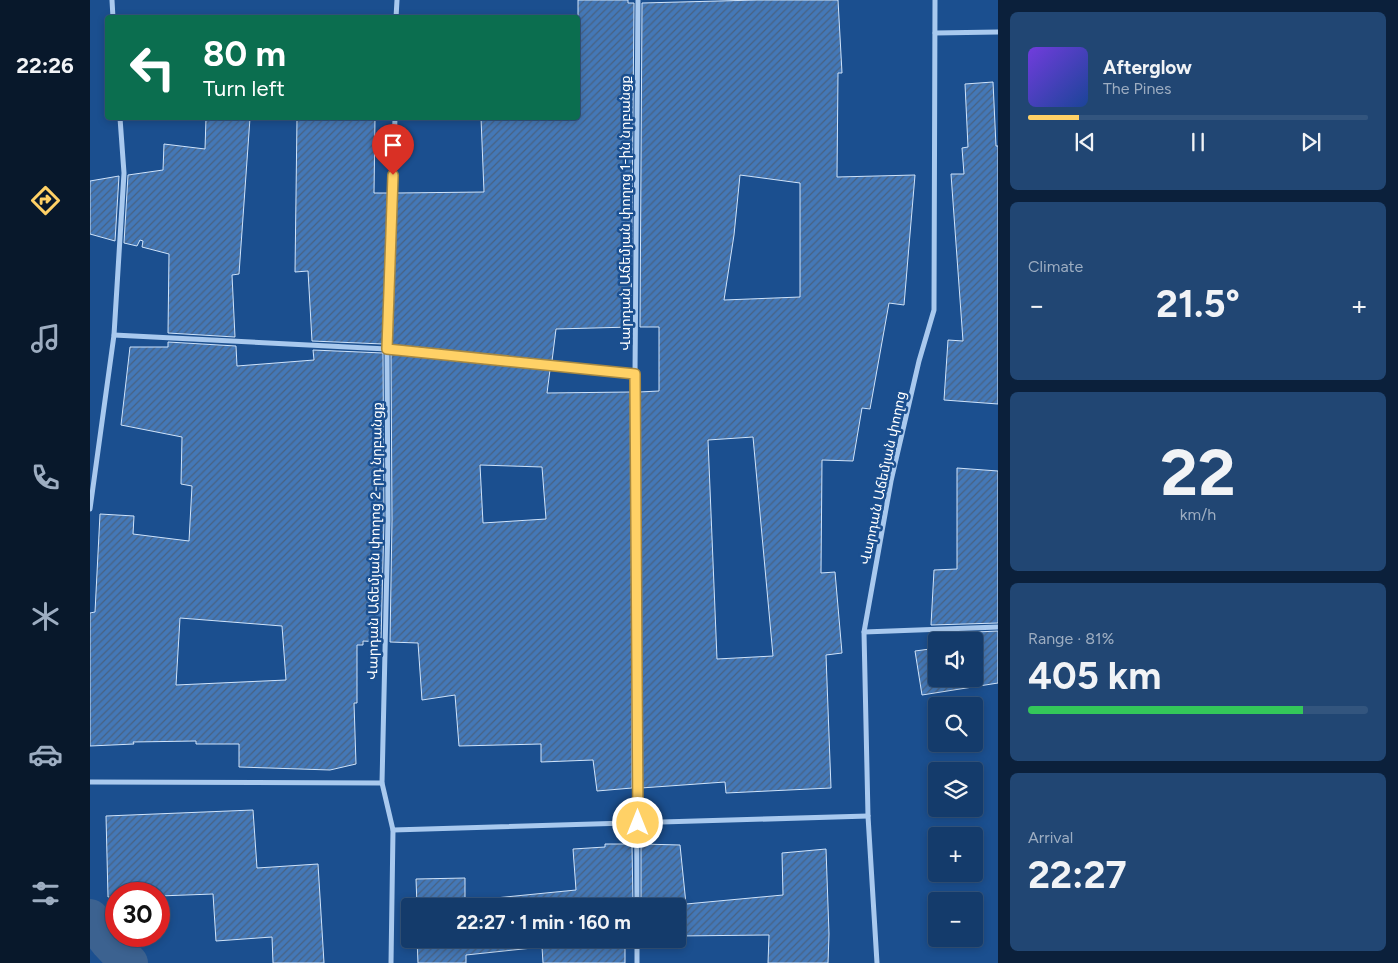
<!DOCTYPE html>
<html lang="en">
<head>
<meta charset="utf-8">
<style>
	body { margin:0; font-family:Figtree,"Noto Sans Armenian",sans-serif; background:#214673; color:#f1f3f6; height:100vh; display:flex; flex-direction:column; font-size:19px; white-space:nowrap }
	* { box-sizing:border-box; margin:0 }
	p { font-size:16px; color:#9dadc1 }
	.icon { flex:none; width:28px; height:28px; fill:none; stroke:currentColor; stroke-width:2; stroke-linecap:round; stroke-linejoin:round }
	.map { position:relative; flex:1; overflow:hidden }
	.details { display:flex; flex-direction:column; gap:12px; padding:12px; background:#0b203b; width:400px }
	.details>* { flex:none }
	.guide { position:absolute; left:15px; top:15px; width:475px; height:105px; border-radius:5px; box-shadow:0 2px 8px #0003,0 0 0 1px #33557e; background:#0b6e4f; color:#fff; overflow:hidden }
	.controls { position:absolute; left:838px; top:632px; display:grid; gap:10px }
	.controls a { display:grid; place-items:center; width:55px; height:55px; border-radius:5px; background:#143b6b; box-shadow:0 2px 8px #0003,0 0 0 1px #33557e; font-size:25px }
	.speed { position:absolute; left:15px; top:882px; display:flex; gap:10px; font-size:25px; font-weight:700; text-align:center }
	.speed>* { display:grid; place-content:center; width:65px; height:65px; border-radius:50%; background:#143b6b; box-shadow:0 2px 8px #0003,0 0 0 1px #33557e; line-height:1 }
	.speed .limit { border:8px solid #d22; background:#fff; color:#111 }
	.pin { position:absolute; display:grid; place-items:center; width:42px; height:42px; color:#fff; margin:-51px -21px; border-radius:50% 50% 50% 0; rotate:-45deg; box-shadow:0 0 5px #0007 }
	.pin .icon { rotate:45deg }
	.me { position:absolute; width:55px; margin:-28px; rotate:0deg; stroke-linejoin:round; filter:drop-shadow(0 0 4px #0008) }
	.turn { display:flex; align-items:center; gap:18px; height:105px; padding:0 15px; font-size:22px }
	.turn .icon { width:65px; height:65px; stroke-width:2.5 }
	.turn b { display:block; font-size:35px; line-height:42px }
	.big { font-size:38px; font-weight:700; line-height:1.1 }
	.details .card { flex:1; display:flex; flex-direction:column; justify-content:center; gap:8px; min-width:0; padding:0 18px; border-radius:8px; background:#214673 }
	.details .dial { align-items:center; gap:0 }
	.dial b { font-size:65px; line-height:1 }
	.song { display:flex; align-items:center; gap:15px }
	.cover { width:60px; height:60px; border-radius:8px; background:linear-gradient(135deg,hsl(260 70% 55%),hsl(220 70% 35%)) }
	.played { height:5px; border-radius:2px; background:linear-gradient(90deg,#ffd166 15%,#33557e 15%) }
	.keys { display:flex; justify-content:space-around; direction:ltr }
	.heat { display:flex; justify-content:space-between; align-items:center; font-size:28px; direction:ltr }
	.charge { height:8px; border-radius:4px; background:linear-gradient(90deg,#34c759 81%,#33557e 0) }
	.trip { position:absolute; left:311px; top:898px; width:285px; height:50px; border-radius:5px; background:#143b6b; box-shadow:0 2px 8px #0003,0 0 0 1px #33557e; font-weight:700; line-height:50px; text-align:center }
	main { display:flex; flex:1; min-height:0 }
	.dock { display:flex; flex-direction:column; width:90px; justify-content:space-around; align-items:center; background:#08182b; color:#9dadc1 }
	.dock .icon { width:35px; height:35px }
	.dock .selected { color:#ffd166 }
	.dock b { font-size:22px; color:#f1f3f6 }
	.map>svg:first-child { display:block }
</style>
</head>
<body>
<main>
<nav class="dock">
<b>22:26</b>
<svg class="icon selected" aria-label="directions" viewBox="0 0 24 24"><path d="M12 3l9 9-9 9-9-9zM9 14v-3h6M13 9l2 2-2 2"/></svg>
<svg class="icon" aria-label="music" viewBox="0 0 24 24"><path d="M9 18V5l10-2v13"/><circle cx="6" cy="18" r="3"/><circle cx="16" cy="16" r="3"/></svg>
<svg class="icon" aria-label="phone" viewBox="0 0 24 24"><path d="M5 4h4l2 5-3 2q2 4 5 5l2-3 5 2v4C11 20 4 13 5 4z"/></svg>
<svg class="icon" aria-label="climate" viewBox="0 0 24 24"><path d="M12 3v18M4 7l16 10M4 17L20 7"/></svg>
<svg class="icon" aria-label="car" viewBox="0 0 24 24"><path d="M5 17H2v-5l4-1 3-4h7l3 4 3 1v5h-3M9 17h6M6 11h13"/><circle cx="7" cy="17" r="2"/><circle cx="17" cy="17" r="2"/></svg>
<svg class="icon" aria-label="filters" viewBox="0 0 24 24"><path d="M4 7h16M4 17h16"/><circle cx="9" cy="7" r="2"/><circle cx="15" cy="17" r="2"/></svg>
</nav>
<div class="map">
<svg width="908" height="963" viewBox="0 0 908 963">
	<defs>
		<pattern id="building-hatch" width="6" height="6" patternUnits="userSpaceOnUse" patternTransform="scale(1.25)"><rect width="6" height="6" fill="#4478b7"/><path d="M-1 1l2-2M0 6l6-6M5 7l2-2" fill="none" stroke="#486282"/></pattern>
	</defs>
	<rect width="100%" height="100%" fill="#1b4f8f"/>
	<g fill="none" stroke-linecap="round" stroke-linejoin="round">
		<!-- canal -->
		<polyline stroke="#3c6290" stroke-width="38" points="0,918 19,942 39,963"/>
	</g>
	<!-- building -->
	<g fill="url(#building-hatch)" stroke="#cfe3fa" fill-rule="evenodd">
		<polygon points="488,0 538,0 538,3 544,3 541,327 466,329 462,361 302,345 307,193 394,192 391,118 488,118"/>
		<path d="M667,0H748L752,73H748L747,177L825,175L814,305L799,303L780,409L772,408L763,461L732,460L731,573L745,572L752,653L736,655L741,788L636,793L635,782L551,788L549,392L569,391V327H550L552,3ZM650,175L710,183V297L634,300L644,235ZM663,437L683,656L627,659L618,440Z"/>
		<polygon points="903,82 906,146 908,146 908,404 854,400 858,340 873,341 861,174 874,174 872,148 878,147 875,84"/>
		<polygon points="116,118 160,118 149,274 142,275 145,337 78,333 79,254 52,247 53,241 50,240 47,246 34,243 38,175 73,170 74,144 115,149"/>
		<polygon points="207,118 285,118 284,193 298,193 293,344 222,341 218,271 205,272"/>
		<polygon points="29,176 25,241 0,234 0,181"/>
		<path d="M78,342L146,346L147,366L224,360L223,350L293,353L294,520L291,642L273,641V645H267V703H264L266,764L240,770L149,767V744H106V741L43,742L44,744L0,746V613L5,612L10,514L44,516L43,534L99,541L102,486L91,484L92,437L31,425L40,347H78ZM90,618L192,626L196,680L86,685Z"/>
		<path d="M301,354L460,370L457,393L541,392L542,788L507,791L503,760L451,762V744L369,746L365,695L332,700L328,643L300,642L302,520ZM390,465L452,467L456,519L393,523Z"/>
		<polygon points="867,468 908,471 908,623 841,625 844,570 867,569"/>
		<path d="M908,631V683L832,695L825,651L840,649L841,634ZM846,641H884V679H846Z"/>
		<polygon points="163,810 167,868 228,864 234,963 183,963 182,937 126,941 123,894 69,896 69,894 26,894 26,897 18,897 16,816"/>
		<polygon points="515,844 542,844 543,906 327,906 326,879 375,878 375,901 486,890 483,849 515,847"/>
		<polygon points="551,844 590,845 596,904 693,895 692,853 736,849 739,934 738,963 678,963 679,935 588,936 588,906 551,906"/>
		<polygon points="327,939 535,939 535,963 453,963 452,947 376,955 376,963 328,963"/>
	</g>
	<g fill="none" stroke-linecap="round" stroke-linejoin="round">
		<!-- street -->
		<g stroke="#a9c9ee" stroke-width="5">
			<polyline points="22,0 23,18"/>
			<polyline points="306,18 307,0"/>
			<polyline points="845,33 908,32"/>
			<polyline points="24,335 297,349 545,374"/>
			<polyline points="0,509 24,335 34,173 30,118"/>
			<polyline points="774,632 908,627"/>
			<polyline points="0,782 292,783"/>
			<polyline points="303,830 778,816"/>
			<polyline points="547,906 545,374 548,0"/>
			<polyline points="301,963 303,830 292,783 298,520 297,349 305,118"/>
			<polyline points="547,963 547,939"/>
			<polyline points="787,963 778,816 774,632 801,481 829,361 844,310 845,0"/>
		</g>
	</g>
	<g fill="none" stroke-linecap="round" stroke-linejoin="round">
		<defs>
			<polyline id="route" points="303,175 297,349 545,374 548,823"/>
		</defs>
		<!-- route casing -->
		<use href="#route" stroke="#a68842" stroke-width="12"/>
		<!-- route -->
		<use href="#route" stroke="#ffd166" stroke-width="9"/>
	</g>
	<g text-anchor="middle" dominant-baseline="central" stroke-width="5" stroke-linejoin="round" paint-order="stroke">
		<!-- street labels -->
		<g font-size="14" fill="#fff" stroke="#1b4f8f">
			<text transform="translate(535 213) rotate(-90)">Վարդան Աճեմյան փողոց 1-ին նրբանցք</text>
			<text transform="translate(793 478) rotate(-78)">Վարդան Աճեմյան փողոց</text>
			<text transform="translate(285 541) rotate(-89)">Վարդան Աճեմյան փողոց 2-րդ նրբանցք</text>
		</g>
	</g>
</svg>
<div class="controls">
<a><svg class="icon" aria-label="sound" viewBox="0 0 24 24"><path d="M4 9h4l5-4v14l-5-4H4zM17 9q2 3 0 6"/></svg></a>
<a><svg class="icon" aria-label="search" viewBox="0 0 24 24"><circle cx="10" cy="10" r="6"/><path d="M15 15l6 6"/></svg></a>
<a><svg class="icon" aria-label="layers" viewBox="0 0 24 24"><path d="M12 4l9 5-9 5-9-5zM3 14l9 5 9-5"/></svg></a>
<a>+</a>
<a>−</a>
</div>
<div class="speed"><div class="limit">30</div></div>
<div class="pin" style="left:303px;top:175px;background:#d93025"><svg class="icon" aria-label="arrive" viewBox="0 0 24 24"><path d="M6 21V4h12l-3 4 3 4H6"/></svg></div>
<svg class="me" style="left:548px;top:823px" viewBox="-20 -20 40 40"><circle r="17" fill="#ffd166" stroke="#fff" stroke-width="3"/><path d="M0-11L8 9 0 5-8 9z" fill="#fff"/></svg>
<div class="trip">22:27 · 1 min · 160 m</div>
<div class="guide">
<div class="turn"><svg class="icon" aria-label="left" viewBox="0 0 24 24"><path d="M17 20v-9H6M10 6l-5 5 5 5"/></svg><div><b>80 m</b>Turn left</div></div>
</div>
</div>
<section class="details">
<div class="card">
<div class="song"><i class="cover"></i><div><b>Afterglow</b><p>The Pines</p></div></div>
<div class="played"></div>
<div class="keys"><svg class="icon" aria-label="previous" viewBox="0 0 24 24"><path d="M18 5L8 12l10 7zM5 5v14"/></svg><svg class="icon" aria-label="pause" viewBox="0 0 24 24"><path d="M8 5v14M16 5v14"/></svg><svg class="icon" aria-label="next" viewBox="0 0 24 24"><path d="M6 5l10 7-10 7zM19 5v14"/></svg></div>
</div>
<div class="card"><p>Climate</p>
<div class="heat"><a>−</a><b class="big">21.5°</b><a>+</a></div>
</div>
<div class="card dial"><b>22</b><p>km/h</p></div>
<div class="card"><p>Range · 81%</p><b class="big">405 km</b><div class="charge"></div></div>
<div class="card"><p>Arrival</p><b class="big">22:27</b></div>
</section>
</main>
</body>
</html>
